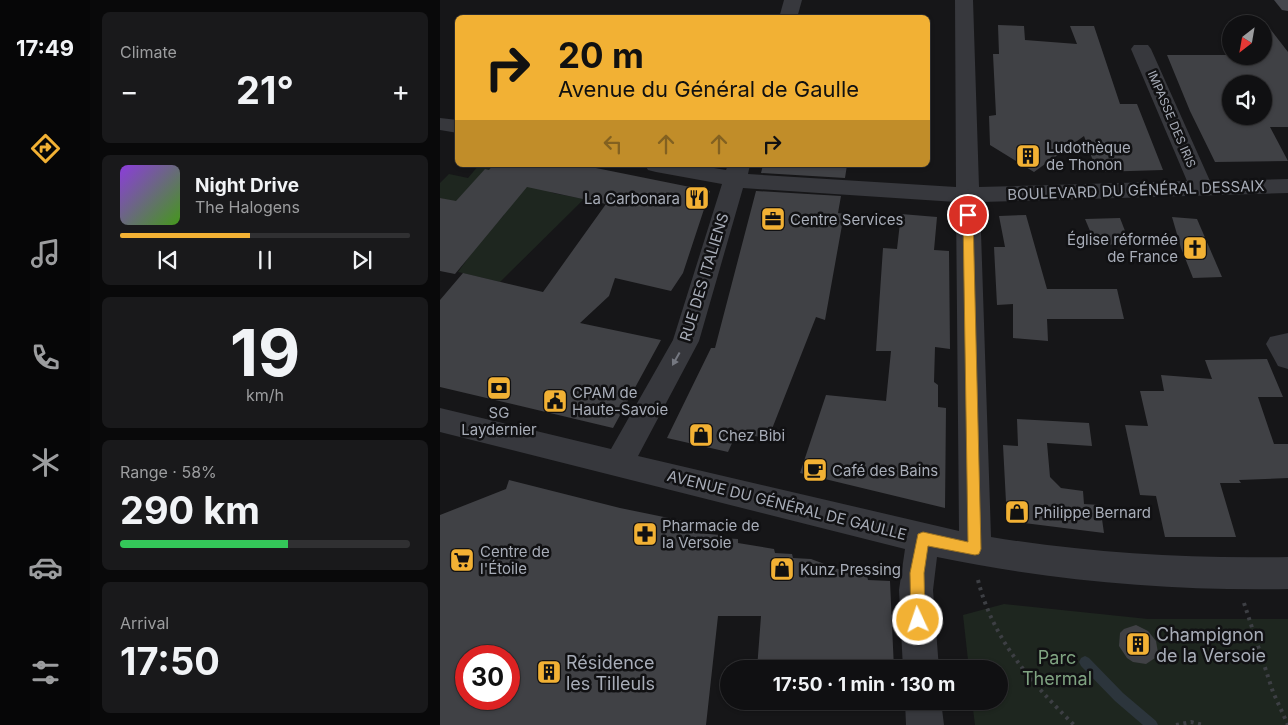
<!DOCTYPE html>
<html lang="en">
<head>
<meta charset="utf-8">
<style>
	body { margin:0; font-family:Inter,sans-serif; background:#19191b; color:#f1f3f6; height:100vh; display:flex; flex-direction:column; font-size:19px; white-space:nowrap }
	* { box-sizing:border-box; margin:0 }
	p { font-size:16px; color:#9c9d9f }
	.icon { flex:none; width:28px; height:28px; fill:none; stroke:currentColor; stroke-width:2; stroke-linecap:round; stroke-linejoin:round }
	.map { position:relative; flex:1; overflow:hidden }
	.details { display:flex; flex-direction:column; gap:12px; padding:12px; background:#09090a; width:350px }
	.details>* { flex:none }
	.hud { position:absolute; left:15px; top:15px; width:475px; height:152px; border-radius:8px; box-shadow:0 1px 4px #0004,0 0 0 1px #303032; background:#f2b134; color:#111; overflow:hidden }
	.needle { width:32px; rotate:211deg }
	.fabs { position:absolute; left:782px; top:15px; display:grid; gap:10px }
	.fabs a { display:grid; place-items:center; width:50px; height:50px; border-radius:50%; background:#101012; box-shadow:0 1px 4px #0004,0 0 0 1px #303032; font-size:25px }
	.speed { position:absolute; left:15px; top:645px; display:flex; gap:10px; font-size:25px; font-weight:700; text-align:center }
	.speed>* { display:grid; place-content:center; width:65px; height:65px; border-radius:50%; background:#101012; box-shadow:0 1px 4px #0004,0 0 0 1px #303032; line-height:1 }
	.speed .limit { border:8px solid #d22; background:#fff; color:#111 }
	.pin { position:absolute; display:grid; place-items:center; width:42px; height:42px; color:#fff; margin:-21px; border:2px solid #fff; border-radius:50%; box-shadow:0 1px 5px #0007 }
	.me { position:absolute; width:55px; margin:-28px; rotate:357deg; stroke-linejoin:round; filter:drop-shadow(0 0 4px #0008) }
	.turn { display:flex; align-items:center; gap:18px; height:105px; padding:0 20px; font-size:22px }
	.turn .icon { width:65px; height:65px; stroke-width:2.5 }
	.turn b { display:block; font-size:35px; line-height:42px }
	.lanes { display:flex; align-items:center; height:48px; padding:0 20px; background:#0003; justify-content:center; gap:25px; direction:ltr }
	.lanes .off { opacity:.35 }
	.big { font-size:38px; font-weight:700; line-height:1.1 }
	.details .card { flex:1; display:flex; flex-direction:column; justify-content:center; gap:8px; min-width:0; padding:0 18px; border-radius:8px; background:#19191b }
	.details .dial { align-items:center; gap:0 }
	.dial b { font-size:65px; line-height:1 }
	.song { display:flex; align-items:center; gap:15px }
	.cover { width:60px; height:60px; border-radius:8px; background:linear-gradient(135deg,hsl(270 70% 55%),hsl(100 70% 35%)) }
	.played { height:5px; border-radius:2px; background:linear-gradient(90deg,#f2b134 45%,#303032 45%) }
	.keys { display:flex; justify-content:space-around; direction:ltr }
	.heat { display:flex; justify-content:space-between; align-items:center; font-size:28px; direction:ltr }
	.charge { height:8px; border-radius:4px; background:linear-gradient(90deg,#34c759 58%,#303032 0) }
	.trip { position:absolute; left:280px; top:660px; width:288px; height:50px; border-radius:25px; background:#101012; box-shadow:0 1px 4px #0004,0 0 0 1px #303032; font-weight:700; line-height:50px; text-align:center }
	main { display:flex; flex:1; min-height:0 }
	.tab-bar { display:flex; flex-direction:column; width:90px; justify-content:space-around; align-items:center; background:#060607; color:#9c9d9f }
	.tab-bar .icon { width:35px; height:35px }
	.tab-bar .on { color:#f2b134 }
	.tab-bar b { font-size:22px; color:#f1f3f6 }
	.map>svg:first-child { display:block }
</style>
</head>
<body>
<main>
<nav class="tab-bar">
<b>17:49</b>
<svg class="icon on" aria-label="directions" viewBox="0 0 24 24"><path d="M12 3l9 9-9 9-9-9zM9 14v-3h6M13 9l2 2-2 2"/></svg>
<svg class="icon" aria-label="music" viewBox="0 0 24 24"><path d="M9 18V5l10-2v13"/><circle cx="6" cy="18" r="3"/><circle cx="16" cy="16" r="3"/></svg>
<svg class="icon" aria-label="phone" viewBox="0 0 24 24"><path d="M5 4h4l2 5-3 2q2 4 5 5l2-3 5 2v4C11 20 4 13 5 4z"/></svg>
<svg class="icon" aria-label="climate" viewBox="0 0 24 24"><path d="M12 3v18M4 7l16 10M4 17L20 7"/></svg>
<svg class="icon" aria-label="car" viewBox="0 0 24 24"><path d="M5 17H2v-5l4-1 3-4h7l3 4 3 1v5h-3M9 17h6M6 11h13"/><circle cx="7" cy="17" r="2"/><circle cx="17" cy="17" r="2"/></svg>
<svg class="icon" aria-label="filters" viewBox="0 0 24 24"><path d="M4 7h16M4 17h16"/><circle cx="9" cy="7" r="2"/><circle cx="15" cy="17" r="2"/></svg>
</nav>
<section class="details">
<div class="card"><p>Climate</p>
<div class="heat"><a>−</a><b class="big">21°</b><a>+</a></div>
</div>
<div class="card">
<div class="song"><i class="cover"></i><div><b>Night Drive</b><p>The Halogens</p></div></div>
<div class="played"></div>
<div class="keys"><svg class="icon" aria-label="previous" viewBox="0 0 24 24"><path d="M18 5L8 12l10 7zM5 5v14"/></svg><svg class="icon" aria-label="pause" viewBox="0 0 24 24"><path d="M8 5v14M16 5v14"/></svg><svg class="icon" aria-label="next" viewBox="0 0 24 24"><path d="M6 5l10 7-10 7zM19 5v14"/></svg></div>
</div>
<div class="card dial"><b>19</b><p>km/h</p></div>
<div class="card"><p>Range · 58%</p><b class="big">290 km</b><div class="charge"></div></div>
<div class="card"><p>Arrival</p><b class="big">17:50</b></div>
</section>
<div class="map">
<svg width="848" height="725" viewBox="0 0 848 725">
	<rect width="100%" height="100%" fill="#161618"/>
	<!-- green -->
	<g fill="#1e261f">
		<polygon points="39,165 53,165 113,193 144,199 60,282 18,272 52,225 55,225 64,215 0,198 0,183 9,174 28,178"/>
		<polygon points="564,604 708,619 848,619 848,725 535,725 532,701 559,701 559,669 529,669 523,615"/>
	</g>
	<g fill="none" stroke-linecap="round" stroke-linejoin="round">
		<!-- stream -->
		<polygon fill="#2c353c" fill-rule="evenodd" points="645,656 649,658 683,693 716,721 718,725 703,725 675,701 641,666 639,662 641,658"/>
	</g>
	<!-- building -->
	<g fill="#404145" fill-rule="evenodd">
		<path d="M824,21L848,52V127H830L848,161L775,162L750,111L727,55H790L782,38H791V56H824V24H797L796,22ZM791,84H824V116H791Z"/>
		<polygon points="558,25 584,26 585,40 637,44 630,26 654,26 680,104 697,104 723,170 657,172 644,136 594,172 550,145 549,116 556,115 553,54 559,54"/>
		<polygon points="53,165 141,165 270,191 243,273 231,291 175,278 169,296 140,323 221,340 173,428 0,387 0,300 23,273 103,292 166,204 87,187 15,274 0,271 0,198 16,201 45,169 49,170"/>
		<polygon points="323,165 407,165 405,178 321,173"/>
		<polygon points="316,191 401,196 398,213 404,214 385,320 376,317 328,439 297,432 288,452 227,438 271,348 275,348"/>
		<polygon points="461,214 497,217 494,250 509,251 510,349 495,347 494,382 498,385 498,407 506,408 505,508 360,473 386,395 446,401 451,351 436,351 443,248 457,249"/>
		<polygon points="586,215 607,289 677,289 684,319 607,319 608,341 573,338 573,304 557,305 554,247 565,247 559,216"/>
		<polygon points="732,217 757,219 782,277 753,278 741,248"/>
		<polygon points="680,218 690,244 656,245 645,219"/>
		<polygon points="827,359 843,397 818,397 834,444 848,444 848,478 799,480 801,483 780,483 796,537 725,537 716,496 700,495 685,425 708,426 700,391 724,391 721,375 772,379 765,360"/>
		<polygon points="577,419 649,423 652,446 607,443 610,477 621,488 643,491 644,504 660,505 664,533 567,521 563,445 578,446"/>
		<path d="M69,480L180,508L258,524L257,533L280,535V538L298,539V543L334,549L335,553L352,554L353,558L371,559L398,569L408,570L417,575L427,576L428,580L450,581L454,669H317L321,616H278L266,725H0V515L66,489ZM26,656H69V699H26Z"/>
		<polygon points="696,625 708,631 716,641 718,653 715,658 706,664 693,662 687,658 679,646 680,633 684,629"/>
	</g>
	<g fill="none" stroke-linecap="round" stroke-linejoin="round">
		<!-- path -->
		<g stroke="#3d3f44" stroke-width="4" stroke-dasharray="3 4.5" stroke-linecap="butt">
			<path d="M538,580C553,640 591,682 634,725"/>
			<polyline points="804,603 833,692 848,725"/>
			<polyline points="736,725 751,722 763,725"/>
		</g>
		<!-- street -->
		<g fill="#37383d" fill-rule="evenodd">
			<polygon points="344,0 362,0 357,18 339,18"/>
			<path d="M515,0H533L539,187L747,181L691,49L694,45H708L711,49L770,181L848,179V193L540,202L551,537C649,553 748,559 848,557V589C729,591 613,581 497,557L493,590L499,669H463L459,590L465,549L0,432V408L171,449L233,340L282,184L216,172L208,170L205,165H256L286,170L288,165H310L308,174L516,187ZM303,188L516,202L519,531L198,456L259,341Z"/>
			<polygon points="0,118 18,120 18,133 0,130"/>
			<polygon points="848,333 848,369 838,366 826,344 830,337"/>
			<polygon points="465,701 501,701 504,725 466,725"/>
		</g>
		<!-- secondary -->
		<polygon fill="#45474d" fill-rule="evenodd" points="834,0 848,0 848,11 842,10"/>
	</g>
	<!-- one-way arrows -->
	<defs><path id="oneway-solid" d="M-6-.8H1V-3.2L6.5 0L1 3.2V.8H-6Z" transform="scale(1.25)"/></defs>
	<use fill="#757881" href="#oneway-solid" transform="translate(236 359) rotate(119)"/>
	<!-- route -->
	<polygon fill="#f2b134" stroke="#9d7322" points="528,212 533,215 541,549 539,554 535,555 488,546 484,573 485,620 483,625 478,627 473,625 471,620 470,573 478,534 483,532 528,542 523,215"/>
	<!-- icons -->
	<defs>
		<symbol id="building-square" viewBox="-11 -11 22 22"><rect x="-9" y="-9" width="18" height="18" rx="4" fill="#f2b134" stroke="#111113"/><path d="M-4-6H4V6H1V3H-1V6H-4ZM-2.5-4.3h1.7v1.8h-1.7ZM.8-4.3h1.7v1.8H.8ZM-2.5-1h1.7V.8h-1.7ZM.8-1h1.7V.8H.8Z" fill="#111"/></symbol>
		<symbol id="restaurant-square" viewBox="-11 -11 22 22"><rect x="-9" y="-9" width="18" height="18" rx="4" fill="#f2b134" stroke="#111113"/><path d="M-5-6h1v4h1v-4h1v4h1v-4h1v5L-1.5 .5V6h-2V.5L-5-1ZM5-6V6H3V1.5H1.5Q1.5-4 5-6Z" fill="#111"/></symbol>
		<symbol id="office-square" viewBox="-11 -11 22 22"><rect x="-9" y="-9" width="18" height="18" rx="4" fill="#f2b134" stroke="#111113"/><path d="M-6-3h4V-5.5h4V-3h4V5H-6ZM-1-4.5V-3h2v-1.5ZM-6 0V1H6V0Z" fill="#111"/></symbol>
		<symbol id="church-square" viewBox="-11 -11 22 22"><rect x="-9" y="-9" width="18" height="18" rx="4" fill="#f2b134" stroke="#111113"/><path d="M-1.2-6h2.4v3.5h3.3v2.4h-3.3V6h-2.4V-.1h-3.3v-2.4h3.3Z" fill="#111"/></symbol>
		<symbol id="bank-square" viewBox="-11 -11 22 22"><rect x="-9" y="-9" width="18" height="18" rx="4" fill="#f2b134" stroke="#111113"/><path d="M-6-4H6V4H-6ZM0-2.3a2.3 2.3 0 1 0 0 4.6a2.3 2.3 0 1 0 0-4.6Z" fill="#111"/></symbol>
		<symbol id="civic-square" viewBox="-11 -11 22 22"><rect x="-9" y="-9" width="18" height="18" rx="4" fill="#f2b134" stroke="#111113"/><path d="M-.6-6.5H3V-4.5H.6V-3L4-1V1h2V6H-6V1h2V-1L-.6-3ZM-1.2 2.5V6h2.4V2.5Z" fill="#111"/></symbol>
		<symbol id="shop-square" viewBox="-11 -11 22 22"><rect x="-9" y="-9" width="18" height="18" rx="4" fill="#f2b134" stroke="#111113"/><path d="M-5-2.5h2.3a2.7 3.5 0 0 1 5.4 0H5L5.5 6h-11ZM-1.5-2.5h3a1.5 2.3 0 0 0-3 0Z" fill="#111"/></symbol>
		<symbol id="cafe-square" viewBox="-11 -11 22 22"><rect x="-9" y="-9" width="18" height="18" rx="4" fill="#f2b134" stroke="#111113"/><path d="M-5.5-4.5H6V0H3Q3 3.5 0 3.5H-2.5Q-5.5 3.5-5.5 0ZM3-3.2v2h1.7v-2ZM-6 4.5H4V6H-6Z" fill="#111"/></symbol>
		<symbol id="pharmacy-square" viewBox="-11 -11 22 22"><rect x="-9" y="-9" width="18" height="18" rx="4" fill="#f2b134" stroke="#111113"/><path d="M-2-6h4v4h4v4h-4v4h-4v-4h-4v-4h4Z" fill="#111"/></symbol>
		<symbol id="supermarket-square" viewBox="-11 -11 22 22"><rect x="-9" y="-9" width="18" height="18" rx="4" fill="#f2b134" stroke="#111113"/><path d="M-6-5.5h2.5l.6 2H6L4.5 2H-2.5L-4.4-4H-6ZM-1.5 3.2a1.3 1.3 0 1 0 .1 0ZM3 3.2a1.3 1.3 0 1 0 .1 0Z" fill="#111"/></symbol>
	</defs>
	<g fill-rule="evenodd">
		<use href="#building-square" x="574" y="142" width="28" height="28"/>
		<use href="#restaurant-square" x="243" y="184" width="28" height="28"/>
		<use href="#office-square" x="319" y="205" width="28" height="28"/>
		<use href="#church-square" x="741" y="234" width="28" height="28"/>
		<use href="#bank-square" x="45" y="374" width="28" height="28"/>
		<use href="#civic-square" x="101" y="387" width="28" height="28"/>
		<use href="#shop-square" x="247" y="421" width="28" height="28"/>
		<use href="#cafe-square" x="361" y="456" width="28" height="28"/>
		<use href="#shop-square" x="563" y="498" width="28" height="28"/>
		<use href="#pharmacy-square" x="191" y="520" width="28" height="28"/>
		<use href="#supermarket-square" x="8" y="546" width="28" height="28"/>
		<use href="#shop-square" x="328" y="555" width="28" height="28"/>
		<use href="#building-square" x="684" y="630" width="28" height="28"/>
		<use href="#building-square" x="95" y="658" width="28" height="28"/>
	</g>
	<g text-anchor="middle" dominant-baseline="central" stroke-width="5" stroke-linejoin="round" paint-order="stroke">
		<!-- far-street labels -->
		<g font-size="12" fill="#a8adb8" stroke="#111113">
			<text transform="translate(732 119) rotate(67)">IMPASSE DES IRIS</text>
		</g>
		<!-- poi labels -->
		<g font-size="15" fill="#a8adb8" stroke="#111113" text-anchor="start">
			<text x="606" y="147">Ludothèque<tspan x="606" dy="17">de Thonon</tspan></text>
			<text x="240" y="198" text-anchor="end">La Carbonara</text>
			<text x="350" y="219">Centre Services</text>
			<text x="738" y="239" text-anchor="end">Église réformée<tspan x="738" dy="17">de France</tspan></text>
			<text x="132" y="392">CPAM de<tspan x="132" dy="17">Haute-Savoie</tspan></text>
			<text x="59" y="412" text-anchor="middle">SG<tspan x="59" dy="17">Laydernier</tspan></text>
			<text x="278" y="435">Chez Bibi</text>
			<text x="392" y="470">Café des Bains</text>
			<text x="594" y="512">Philippe Bernard</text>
			<text x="222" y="525">Pharmacie de<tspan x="222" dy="17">la Versoie</tspan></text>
			<text x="40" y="551">Centre de<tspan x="40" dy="17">l'Étoile</tspan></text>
			<text x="360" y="569">Kunz Pressing</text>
		</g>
		<!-- street labels -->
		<g font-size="15" fill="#a8adb8" stroke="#111113">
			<text transform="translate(696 190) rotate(-2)">BOULEVARD DU GÉNÉRAL DESSAIX</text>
			<text transform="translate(264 277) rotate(-73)">RUE DES ITALIENS</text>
			<text transform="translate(347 505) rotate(14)">AVENUE DU GÉNÉRAL DE GAULLE</text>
		</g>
		<!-- near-poi labels -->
		<g font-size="18" fill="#a8adb8" stroke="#111113" text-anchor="start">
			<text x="716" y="634">Champignon<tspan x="716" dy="21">de la Versoie</tspan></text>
			<text x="126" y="662">Résidence<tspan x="126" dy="21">les Tilleuls</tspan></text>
		</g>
		<!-- near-park labels -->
		<g font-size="18" fill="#7fa381" stroke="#111113">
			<text x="617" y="657">Parc<tspan x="617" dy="21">Thermal</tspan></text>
		</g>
	</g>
</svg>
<div class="fabs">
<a><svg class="needle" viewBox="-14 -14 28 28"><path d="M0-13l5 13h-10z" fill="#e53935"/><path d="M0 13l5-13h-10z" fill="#9c9d9f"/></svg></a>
<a><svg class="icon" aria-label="sound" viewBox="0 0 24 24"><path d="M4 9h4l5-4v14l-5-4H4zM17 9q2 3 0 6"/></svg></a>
</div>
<div class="speed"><div class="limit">30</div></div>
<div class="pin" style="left:528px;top:215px;background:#d93025"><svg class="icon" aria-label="arrive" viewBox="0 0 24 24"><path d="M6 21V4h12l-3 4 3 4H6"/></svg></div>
<svg class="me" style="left:478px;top:620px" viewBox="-20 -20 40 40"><circle r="17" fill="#f2b134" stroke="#fff" stroke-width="3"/><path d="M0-11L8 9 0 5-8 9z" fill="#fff"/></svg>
<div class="trip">17:50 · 1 min · 130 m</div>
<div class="hud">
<div class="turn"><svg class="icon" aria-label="right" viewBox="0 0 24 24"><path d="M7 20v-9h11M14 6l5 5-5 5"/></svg><div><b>20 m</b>Avenue du Général de Gaulle</div></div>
<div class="lanes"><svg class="icon off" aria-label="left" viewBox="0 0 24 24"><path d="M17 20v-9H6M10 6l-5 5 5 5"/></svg><svg class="icon off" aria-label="ahead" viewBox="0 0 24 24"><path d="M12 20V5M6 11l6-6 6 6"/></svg><svg class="icon off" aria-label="ahead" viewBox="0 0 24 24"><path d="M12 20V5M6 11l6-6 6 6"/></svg><svg class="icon" aria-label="right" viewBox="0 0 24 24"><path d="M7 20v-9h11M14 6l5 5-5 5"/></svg></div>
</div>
</div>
</main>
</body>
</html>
